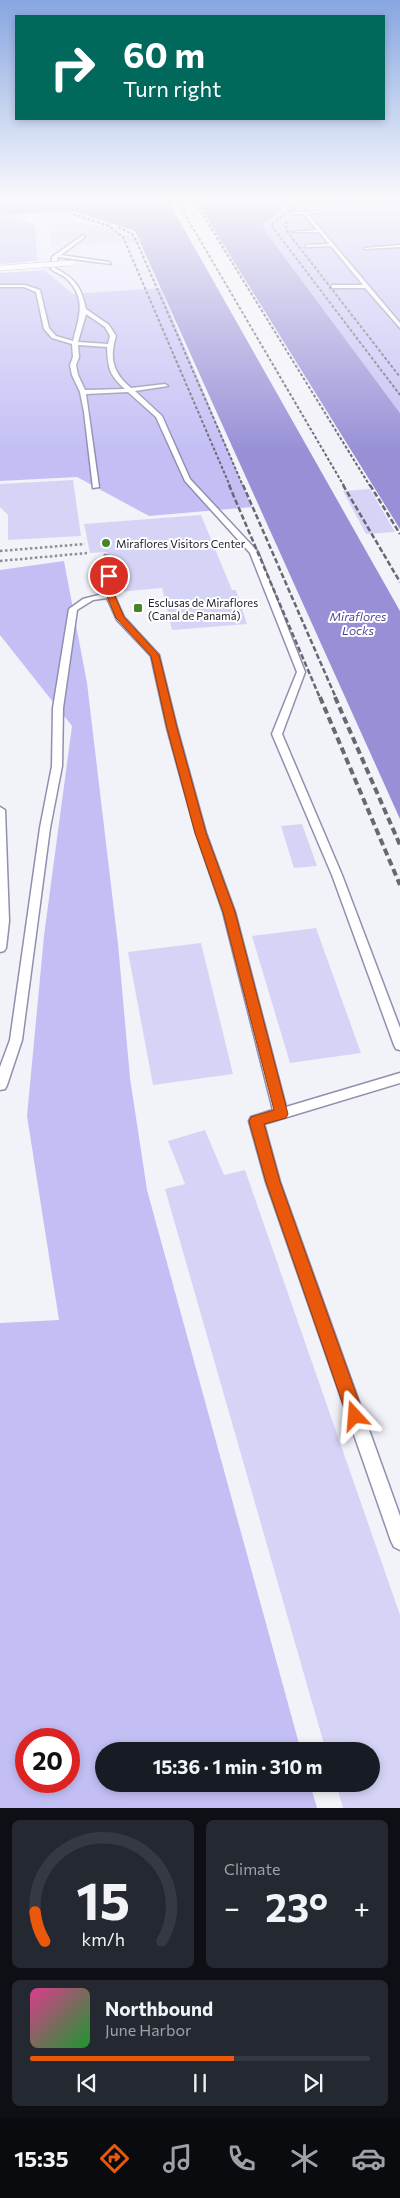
<!DOCTYPE html>
<html lang="en">
<head>
<meta charset="utf-8">
<style>
	body { margin:0; font-family:Commissioner,sans-serif; background:#242831; color:#f1f3f6; height:100vh; display:flex; flex-direction:column; font-size:19px; white-space:nowrap }
	* { box-sizing:border-box; margin:0 }
	p { font-size:16px; color:#9ea1a6 }
	.icon { flex:none; width:28px; height:28px; fill:none; stroke:currentColor; stroke-width:2; stroke-linecap:round; stroke-linejoin:round }
	.map { position:relative; height:1808px; overflow:hidden }
	.panel { display:flex; flex-direction:column; gap:12px; padding:12px; background:#0d0f14; flex:1 }
	.panel>* { flex:none }
	.hud { position:absolute; left:15px; top:15px; width:370px; height:105px; border-radius:0px; box-shadow:0 2px 8px #0003; background:#00695c; color:#fff; overflow:hidden }
	.speed { position:absolute; left:15px; top:1728px; display:flex; gap:10px; font-size:25px; font-weight:700; text-align:center }
	.speed>* { display:grid; place-content:center; width:65px; height:65px; border-radius:50%; background:#171b24; box-shadow:0 2px 8px #0003; line-height:1 }
	.speed .limit { border:8px solid #d22; background:#fff; color:#111 }
	.pin { position:absolute; display:grid; place-items:center; width:42px; height:42px; color:#fff; margin:-21px; border:2px solid #fff; border-radius:50%; box-shadow:0 1px 5px #0007 }
	.me { position:absolute; width:55px; margin:-28px; rotate:341deg; stroke-linejoin:round; filter:drop-shadow(0 0 4px #0008) }
	.turn { display:flex; align-items:center; gap:18px; height:105px; padding:0 25px; font-size:22px }
	.turn .icon { width:65px; height:65px; stroke-width:2.5 }
	.turn b { display:block; font-size:35px; line-height:42px }
	.big { font-size:38px; font-weight:700; line-height:1.1 }
	.panel .widget { flex:1; display:flex; flex-direction:column; justify-content:center; gap:8px; min-width:0; padding:0 18px; border-radius:8px; background:#242831 }
	.panel .dial { align-items:center; gap:0 }
	.dial svg { height:130px; overflow:visible; fill:none; stroke:#363941; stroke-width:7; stroke-linecap:round; text-anchor:middle }
	.dial text { fill:#f1f3f6; stroke:none }
	.song { display:flex; align-items:center; gap:15px }
	.cover { width:60px; height:60px; border-radius:8px; background:linear-gradient(135deg,hsl(330 70% 55%),hsl(130 70% 35%)) }
	.played { height:5px; border-radius:2px; background:linear-gradient(90deg,#ea580c 60%,#363941 60%) }
	.keys { display:flex; justify-content:space-around; direction:ltr }
	.heat { display:flex; justify-content:space-between; align-items:center; font-size:28px; direction:ltr }
	.panel .tiles { flex:1; display:grid; gap:12px; grid-template-columns:1fr 1fr }
	.widget:last-child { grid-column:span 2 }
	.trip { position:absolute; left:95px; top:1742px; width:285px; height:50px; border-radius:25px; background:#171b24; box-shadow:0 2px 8px #0003; font-weight:700; line-height:50px; text-align:center }
	.menu { display:flex; height:80px; justify-content:space-around; align-items:center; background:#090b0e; color:#9ea1a6 }
	.menu .icon { width:35px; height:35px }
	.menu .selected { color:#ea580c }
	.menu b { font-size:22px; color:#f1f3f6 }
	.map>svg:first-child { display:block }
</style>
</head>
<body>
<div class="map">
<svg width="400" height="1808" viewBox="0 0 400 1808">
	<rect width="100%" height="100%" fill="#f2f2f9"/>
	<!-- built -->
	<polygon fill="#e5e4fd" points="73,211 135,231 160,288 73,294 44,270 37,261 35,225 8,214"/>
	<!-- green -->
	<g fill="#c3bff5" fill-rule="evenodd">
		<polygon points="329,199 400,199 400,413 266,232 263,225 291,202 327,201"/>
		<polygon points="8,214 35,225 37,261 0,264 0,215"/>
		<polygon points="44,270 73,294 160,288 252,507 149,516 77,477 0,481 0,273"/>
		<path d="M64,561L87,683L118,944L130,1078L147,1190L301,1751H104V1784H310L317,1808H0V1323L59,1320L27,1116L44,936L72,726L0,635V570ZM26,1739H69V1781H26Z"/>
	</g>
	<!-- water -->
	<g fill="#9790d7">
		<polygon points="0,199 167,199 400,611 400,819 135,231 73,211 0,215"/>
		<polygon points="195,199 329,199 328,201 291,202 263,225 266,232 400,413 400,529"/>
	</g>
	<!-- building -->
	<g fill="#d6d4f6">
		<polygon points="87,223 141,239 140,243 77,245 87,237 83,233 65,246 51,246 49,225"/>
		<polygon points="73,480 81,536 8,540 8,515 0,507 0,484"/>
		<polygon points="370,489 395,532 366,534 343,491"/>
		<polygon points="201,515 232,590 236,590 247,624 172,630 162,588 117,592 113,556 108,554 107,552 90,553 84,524"/>
		<polygon points="302,824 317,866 294,868 281,826"/>
		<polygon points="316,928 361,1053 290,1063 252,936"/>
		<polygon points="201,943 233,1074 153,1085 128,952"/>
		<polygon points="205,1130 224,1175 245,1170 400,1615 400,1808 343,1808 336,1784 371,1784 371,1751 326,1751 165,1189 185,1184 168,1141"/>
	</g>
	<g fill="none" stroke-linecap="round" stroke-linejoin="round">
		<defs>
			<g id="service">
				<polygon points="376,199 383,199 360,205 358,204"/>
				<polygon points="317,211 317,213 308,214 400,323 400,328 365,288 330,288 332,285 363,285 331,246 305,247 307,245 329,244 319,232 292,232 317,230 304,214 294,214 292,212"/>
				<path d="M83,235L85,237L61,255L109,262L111,264L58,257L55,268C76,279 81,287 86,309L109,325L116,336C109,359 113,373 131,388L165,384L168,386L135,391L162,416L190,479L258,552L305,672L282,734L342,875L400,1028V1050L396,1049L394,1045L332,875L272,734L297,672L250,553L185,481L156,417L128,392L86,394L99,487L93,488L84,412L80,392L72,375L70,365L73,357L72,344L52,338L44,329L36,292L24,287H0V285H25L40,290L49,328L56,336L73,341C79,317 87,299 67,279C63,275 56,273 51,269L52,257ZM86,314L105,327L110,336L108,344L78,342ZM78,345L107,347C108,368 109,375 125,389L85,390L78,375L76,365L79,357Z"/>
				<polygon points="400,245 400,247 366,249 364,248"/>
				<polygon points="105,555 112,557 114,595 124,617 159,655 177,728 206,833 235,912 286,1107 400,1073 400,1083 264,1124 280,1182 400,1516 400,1550 394,1547 391,1541 266,1182 249,1121 251,1117 273,1110 223,912 196,833 167,728 151,656 117,620 107,598 93,600 77,610 63,708 62,766 50,828 22,1040 7,1085 5,1089 0,1090 0,1067 10,1040 40,828 52,766 53,708 69,609 83,599 106,593"/>
				<polygon points="0,807 5,810 9,921 6,948 4,951 0,952"/>
			</g>
		</defs>
		<!-- service casing -->
		<use href="#service" stroke="#918faf" stroke-width="3"/>
		<!-- path -->
		<g stroke="#8e8d97" stroke-width="2.5" stroke-dasharray="2.5 2.5" stroke-linecap="butt">
			<polyline points="0,551 85,544"/>
			<polyline points="0,561 87,553"/>
		</g>
		<!-- service -->
		<use href="#service" fill="#fff" fill-rule="evenodd"/>
		<!-- rail-far2 -->
		<g stroke="#696872" stroke-width="2" stroke-dasharray="3 2" stroke-linecap="butt">
			<polyline points="176,199 344,486"/>
			<polyline points="193,199 370,486"/>
			<polyline points="298,204 271,225 400,395"/>
			<polyline points="73,214 109,226 123,237 230,486"/>
			<polyline points="286,221 286,230 400,377"/>
			<polyline points="118,227 132,234 136,240 243,486"/>
		</g>
		<!-- rail-far1 -->
		<g stroke="#696872" stroke-width="2.5" stroke-dasharray="5.5 2.5" stroke-linecap="butt">
			<polyline points="229,485 320,698"/>
			<polyline points="243,485 336,698"/>
			<polyline points="343,485 400,582"/>
			<polyline points="370,485 400,534"/>
		</g>
		<!-- rail -->
		<g stroke="#696872" stroke-width="4" stroke-dasharray="7 4" stroke-linecap="butt">
			<polyline points="320,697 400,885"/>
			<polyline points="335,697 400,845"/>
		</g>
		<defs>
			<polyline id="service-bridge" points="0,268 72,263"/>
		</defs>
		<!-- service-bridge casing -->
		<use href="#service-bridge" stroke="#918faf" stroke-width="6" stroke-linecap="butt"/>
		<!-- service-bridge -->
		<use href="#service-bridge" stroke="#fff" stroke-width="5"/>
	</g>
	<!-- sky -->
	<linearGradient id="sky" x2="0" y2="1"><stop stop-color="#87a6e1"/><stop offset="0.44" stop-color="#f9f9fc"/><stop offset="1" stop-color="#f9f9fc" stop-opacity="0"/></linearGradient>
	<rect width="400" height="452" fill="url(#sky)"/>
	<!-- route -->
	<polygon fill="#ea580c" stroke="#983908" points="109,573 113,576 114,594 124,617 159,655 177,728 206,833 235,912 288,1114 286,1118 264,1124 280,1182 364,1416 361,1421 355,1424 350,1421 347,1416 266,1182 249,1121 251,1117 274,1110 223,912 195,833 167,728 151,656 116,618 106,594 105,576"/>
	<!-- markers -->
	<g fill="#44872a" stroke="#fff" stroke-width="2">
		<circle cx="106" cy="543" r="5"/>
		<rect x="133" y="603" width="10" height="10" rx="2.5"/>
	</g>
	<g text-anchor="middle" dominant-baseline="central" stroke-width="4" stroke-linejoin="round" paint-order="stroke">
		<!-- far-poi labels -->
		<g font-size="11" fill="#21202c" stroke="#fff" text-anchor="start">
			<text x="116" y="543">Miraflores Visitors Center</text>
			<text x="148" y="602">Esclusas de Miraflores<tspan x="148" dy="13">(Canal de Panamá)</tspan></text>
		</g>
		<!-- far-water labels -->
		<g font-size="12" font-style="italic" fill="#544499" stroke="#fff">
			<text x="358" y="616">Miraflores<tspan x="358" dy="14">Locks</tspan></text>
		</g>
	</g>
</svg>
<div class="speed"><div class="limit">20</div></div>
<div class="pin" style="left:109px;top:576px;background:#d93025"><svg class="icon" aria-label="arrive" viewBox="0 0 24 24"><path d="M6 21V4h12l-3 4 3 4H6"/></svg></div>
<svg class="me" style="left:355px;top:1416px" viewBox="-20 -20 40 40"><path d="M0-17L14 15 0 8-14 15z" fill="#ea580c" stroke="#fff" stroke-width="4"/></svg>
<div class="trip">15:36 · 1 min · 310 m</div>
<div class="hud">
<div class="turn"><svg class="icon" aria-label="right" viewBox="0 0 24 24"><path d="M7 20v-9h11M14 6l5 5-5 5"/></svg><div><b>60 m</b>Turn right</div></div>
</div>
</div>
<section class="panel">
<div class="tiles">
<div class="widget dial"><svg viewBox="0 0 100 80">
<path d="M14 69A42 42 0 1 1 86 69"/>
<path d="M14 69A42 42 0 0 1 8 51" stroke="#ea580c"/>
<text x="50" y="56" font-size="32" font-weight="700">15</text>
<text x="50" y="72" font-size="11">km/h</text>
</svg></div>
<div class="widget"><p>Climate</p>
<div class="heat"><a>−</a><b class="big">23°</b><a>+</a></div>
</div>
<div class="widget">
<div class="song"><i class="cover"></i><div><b>Northbound</b><p>June Harbor</p></div></div>
<div class="played"></div>
<div class="keys"><svg class="icon" aria-label="previous" viewBox="0 0 24 24"><path d="M18 5L8 12l10 7zM5 5v14"/></svg><svg class="icon" aria-label="pause" viewBox="0 0 24 24"><path d="M8 5v14M16 5v14"/></svg><svg class="icon" aria-label="next" viewBox="0 0 24 24"><path d="M6 5l10 7-10 7zM19 5v14"/></svg></div>
</div>
</div>
</section>
<nav class="menu">
<b>15:35</b>
<svg class="icon selected" aria-label="directions" viewBox="0 0 24 24"><path d="M12 3l9 9-9 9-9-9zM9 14v-3h6M13 9l2 2-2 2"/></svg>
<svg class="icon" aria-label="music" viewBox="0 0 24 24"><path d="M9 18V5l10-2v13"/><circle cx="6" cy="18" r="3"/><circle cx="16" cy="16" r="3"/></svg>
<svg class="icon" aria-label="phone" viewBox="0 0 24 24"><path d="M5 4h4l2 5-3 2q2 4 5 5l2-3 5 2v4C11 20 4 13 5 4z"/></svg>
<svg class="icon" aria-label="climate" viewBox="0 0 24 24"><path d="M12 3v18M4 7l16 10M4 17L20 7"/></svg>
<svg class="icon" aria-label="car" viewBox="0 0 24 24"><path d="M5 17H2v-5l4-1 3-4h7l3 4 3 1v5h-3M9 17h6M6 11h13"/><circle cx="7" cy="17" r="2"/><circle cx="17" cy="17" r="2"/></svg>
</nav>
</body>
</html>
